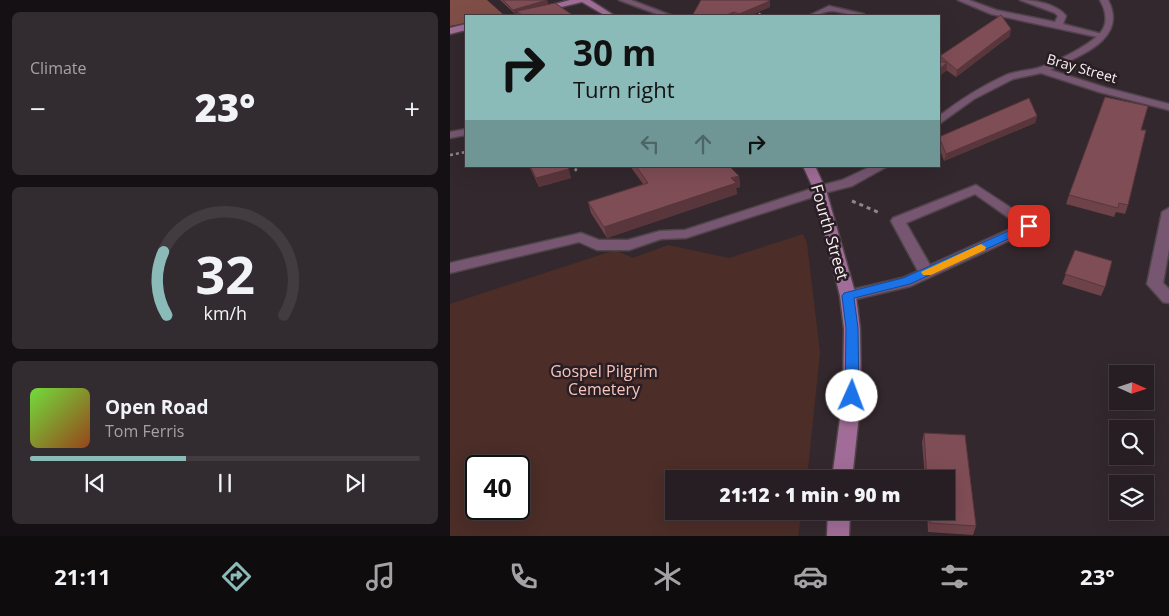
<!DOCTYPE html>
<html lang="en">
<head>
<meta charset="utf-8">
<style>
	body { margin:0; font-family:"Open Sans",sans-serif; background:#322b2f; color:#f1f3f6; height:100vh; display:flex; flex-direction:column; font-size:19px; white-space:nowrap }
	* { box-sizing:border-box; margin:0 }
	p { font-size:16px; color:#a4a2a5 }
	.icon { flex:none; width:28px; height:28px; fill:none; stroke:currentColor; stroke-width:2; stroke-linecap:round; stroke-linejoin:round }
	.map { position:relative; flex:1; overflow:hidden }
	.panel { display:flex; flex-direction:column; gap:12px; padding:12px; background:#151013; width:450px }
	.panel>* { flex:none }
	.top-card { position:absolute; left:15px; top:15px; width:475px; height:152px; border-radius:0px; box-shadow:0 5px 20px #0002,0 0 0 1px #423c40; background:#8bbbb9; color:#111; overflow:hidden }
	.needle { width:32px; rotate:93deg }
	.buttons { position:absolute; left:659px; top:365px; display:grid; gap:10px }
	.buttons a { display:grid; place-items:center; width:45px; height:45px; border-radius:0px; background:#261e22; box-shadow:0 5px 20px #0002,0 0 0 1px #423c40; font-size:25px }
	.speed { position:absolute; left:15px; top:455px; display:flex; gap:10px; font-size:25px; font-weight:700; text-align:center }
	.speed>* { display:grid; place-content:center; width:65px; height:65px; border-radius:50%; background:#261e22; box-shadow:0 5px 20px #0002,0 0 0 1px #423c40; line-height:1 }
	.speed .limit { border:2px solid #111; border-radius:8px; background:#fff; color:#111 }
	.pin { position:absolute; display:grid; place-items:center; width:42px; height:42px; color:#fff; margin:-21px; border-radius:10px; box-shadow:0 2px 8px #0006 }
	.me { position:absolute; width:55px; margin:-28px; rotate:2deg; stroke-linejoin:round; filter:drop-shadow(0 0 4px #0008) }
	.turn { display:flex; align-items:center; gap:18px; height:105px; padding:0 25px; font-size:22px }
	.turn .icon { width:65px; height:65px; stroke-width:2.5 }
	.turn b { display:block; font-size:35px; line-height:42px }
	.lanes { display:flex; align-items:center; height:48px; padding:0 25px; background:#0003; justify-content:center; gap:25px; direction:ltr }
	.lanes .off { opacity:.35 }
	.big { font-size:38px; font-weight:800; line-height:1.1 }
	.panel .widget { flex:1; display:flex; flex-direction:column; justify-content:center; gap:8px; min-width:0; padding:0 18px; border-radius:8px; background:#322b2f }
	.panel .dial { align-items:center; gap:0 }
	.dial svg { height:130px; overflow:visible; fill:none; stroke:#423c40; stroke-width:7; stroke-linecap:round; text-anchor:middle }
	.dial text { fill:#f1f3f6; stroke:none }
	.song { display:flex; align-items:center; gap:15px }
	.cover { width:60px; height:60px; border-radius:8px; background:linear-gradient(135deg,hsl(100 70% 55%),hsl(20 70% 35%)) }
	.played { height:5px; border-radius:2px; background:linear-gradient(90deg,#8bbbb9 40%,#423c40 40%) }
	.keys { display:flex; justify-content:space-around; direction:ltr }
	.heat { display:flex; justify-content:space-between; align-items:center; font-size:28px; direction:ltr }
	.trip { position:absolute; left:215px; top:470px; width:290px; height:50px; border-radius:0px; background:#261e22; box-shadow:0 5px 20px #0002,0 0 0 1px #423c40; font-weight:800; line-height:50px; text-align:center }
	.dock { display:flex; height:80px; justify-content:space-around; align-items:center; background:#0f0c0e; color:#a4a2a5 }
	.dock .icon { width:35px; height:35px }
	.dock .selected { color:#8bbbb9 }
	.dock b { font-size:22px; color:#f1f3f6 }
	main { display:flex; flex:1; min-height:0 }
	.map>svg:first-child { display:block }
</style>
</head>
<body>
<main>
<section class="panel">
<div class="widget"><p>Climate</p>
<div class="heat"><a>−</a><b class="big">23°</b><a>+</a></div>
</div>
<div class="widget dial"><svg viewBox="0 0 100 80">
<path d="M14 69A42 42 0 1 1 86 69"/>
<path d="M14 69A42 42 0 0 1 12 30" stroke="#8bbbb9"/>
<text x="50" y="56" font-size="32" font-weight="700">32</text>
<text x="50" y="72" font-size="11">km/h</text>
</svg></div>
<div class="widget">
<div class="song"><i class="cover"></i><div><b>Open Road</b><p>Tom Ferris</p></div></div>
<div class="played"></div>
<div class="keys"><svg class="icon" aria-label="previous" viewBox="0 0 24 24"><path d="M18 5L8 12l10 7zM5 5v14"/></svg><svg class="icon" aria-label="pause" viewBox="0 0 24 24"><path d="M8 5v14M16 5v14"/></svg><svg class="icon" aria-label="next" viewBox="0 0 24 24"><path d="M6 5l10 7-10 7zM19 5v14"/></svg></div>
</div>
</section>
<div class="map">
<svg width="719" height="536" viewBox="0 0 719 536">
	<rect width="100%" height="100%" fill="#33282d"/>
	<!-- green -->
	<path fill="#4c2d28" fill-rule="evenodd" d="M353,234L357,243L370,352L357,479H224V511H352L348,536H0V304L165,250L183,258L218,245L279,258ZM26,466H69V509H26Z"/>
	<!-- forest -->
	<polygon fill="#7f4e47" points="0,0 37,0 55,16 16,16 16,23 0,26"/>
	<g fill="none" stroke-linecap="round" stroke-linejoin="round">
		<defs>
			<g id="lane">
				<polygon points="169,0 181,0 223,16 212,16"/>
				<path d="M508,0H519L546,10L605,22L608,16L605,13L570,0C585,0 607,4 616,16L613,24L656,35L652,38L541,14Z"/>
				<path d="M379,6L414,14L415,16C403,17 394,12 382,11C374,11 367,17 358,16Z"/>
				<path d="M526,185L584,223L586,226L584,229L461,286L398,301L392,300L390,296L392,292L452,278L468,271L441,221L443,218ZM525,194L569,225L480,265L456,223Z"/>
				<polygon points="370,186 375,187 376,190 375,193 236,238 211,239 179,250 147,250 129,242 0,273 0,263 131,233 149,240 178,240 210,231 235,230"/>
			</g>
			<g id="street">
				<path d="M650,0H658C679,40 628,56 600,70L657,88L719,104V110L649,92L591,73L563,79L524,99L489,124V116C510,100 530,87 554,76C564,71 577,71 588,68C603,63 645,44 653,29C658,20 655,9 650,0Z"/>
				<polygon points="16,129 16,135 0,138 0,132"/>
				<polygon points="422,166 438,166 402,186 370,194 364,190 365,187 392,180"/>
				<polygon points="719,208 719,249 713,283 719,289 719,303 713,302 697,284 712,212"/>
			</g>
			<g id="secondary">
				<polygon points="120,0 140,0 165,16 156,16 132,2 74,16 61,16"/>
				<polygon points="16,24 16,30 0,34 0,28"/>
				<polygon points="353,166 365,166 376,190 406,296 410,329 411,396 402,479 382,479 393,396 394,329 390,296 364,190"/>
				<polygon points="378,511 400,511 399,536 377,536"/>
			</g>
		</defs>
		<!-- lane casing -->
		<use href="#lane" stroke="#4f4449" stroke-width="3"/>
		<!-- street casing -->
		<use href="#street" stroke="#4f4449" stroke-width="3"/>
		<!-- secondary casing -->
		<use href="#secondary" stroke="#4f4449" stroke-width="3"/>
		<!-- path-far2 -->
		<polyline stroke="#90868a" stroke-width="2" stroke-dasharray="2.5 2.5" stroke-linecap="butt" points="305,10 312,16"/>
		<!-- path-far1 -->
		<g stroke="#90868a" stroke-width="2.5" stroke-dasharray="3 3" stroke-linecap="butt">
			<polyline points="0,155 16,152"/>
			<polyline points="125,171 128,166"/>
		</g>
		<!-- path -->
		<polyline stroke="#90868a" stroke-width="3" stroke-dasharray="4 4" stroke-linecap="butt" points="402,201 430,213"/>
		<!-- lane -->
		<use href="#lane" fill="#775671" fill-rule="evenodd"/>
		<!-- street -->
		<use href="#street" fill="#775671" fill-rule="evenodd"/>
		<!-- secondary -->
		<use href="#secondary" fill="#a16d98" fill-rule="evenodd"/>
	</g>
	<!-- wall -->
	<g fill="#6d4249">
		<polygon points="50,0 97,0 98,4 90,6 124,16 68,16 67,12 64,13"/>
		<polygon points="320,7 299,16 242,16"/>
		<polygon points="560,36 506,77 496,70 496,71 489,76 489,61 490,56"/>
		<polygon points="587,116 585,123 494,161 489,147 489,137"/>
		<polygon points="691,130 678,205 675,214 666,212 664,217 616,204 619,195"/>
		<polygon points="79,166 117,166 121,178 89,187"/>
		<polygon points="180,166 279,166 289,176 290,187 286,188 287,194 157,238 141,213 138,202 193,184"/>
		<polygon points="625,250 655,287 651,296 612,284"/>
		<polygon points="474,433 526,526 523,535 478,532 477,511 496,511 496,479 475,479 472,442"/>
	</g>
	<!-- shaded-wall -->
	<g fill="#59363c">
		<polygon points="97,0 98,4 68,12 67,11 67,12 64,13 63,10"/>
		<polygon points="320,1 320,7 299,16 289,16 289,14"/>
		<polygon points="284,12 284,16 274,16"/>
		<polygon points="561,29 560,36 506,77 507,70"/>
		<polygon points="497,63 496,71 489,76 489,69"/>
		<polygon points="587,116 585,123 494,161 496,154"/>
		<polygon points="119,169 121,178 89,187 86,178"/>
		<polygon points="289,176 290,187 286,188 287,194 157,238 154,227"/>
	</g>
	<!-- building -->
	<g fill="#7f4d55" stroke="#59363c">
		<polygon points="53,0 97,0 63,10"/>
		<polygon points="251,0 318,0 320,1 289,14 284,12 274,16 242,16"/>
		<polygon points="105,3 124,16 73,16 67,11"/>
		<polygon points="551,15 561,29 507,70 490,56"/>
		<polygon points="489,61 497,63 489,69"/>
		<polygon points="655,97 698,106 691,130 696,130 678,205 669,203 668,208 619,195"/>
		<polygon points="579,98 587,116 496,154 489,137"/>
		<polygon points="80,166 117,166 119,169 86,178"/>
		<polygon points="186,166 279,166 289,176 281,178 286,183 154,227 138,202 198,183"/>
		<polygon points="625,250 662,261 655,287 615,274"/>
		<polygon points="474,433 515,435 526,526 480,523 479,511 496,511 496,479 477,479"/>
	</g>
	<!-- route -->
	<polygon fill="#1a73e8" stroke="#114b97" points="579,222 584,226 582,228 460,284 404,298 408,328 409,396 407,400 397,400 395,396 396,328 392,296 394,293 453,278"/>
	<!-- slow -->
	<polygon fill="#f59e0b" points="531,244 536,247 535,250 481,275 473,275 471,272"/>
	<g text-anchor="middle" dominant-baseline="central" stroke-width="5" stroke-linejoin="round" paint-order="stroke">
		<!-- far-street labels -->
		<g font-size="14" fill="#faf2f5" stroke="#291e23">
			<text transform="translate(632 68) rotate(16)">Bray Street</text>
		</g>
		<!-- street labels -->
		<g font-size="16" fill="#faf2f5" stroke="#291e23">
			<text transform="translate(380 232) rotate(74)">Fourth Street</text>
		</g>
		<!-- park labels -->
		<g font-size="16" fill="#f8c5bd" stroke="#291e23">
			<text x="154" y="371">Gospel Pilgrim<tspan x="154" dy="18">Cemetery</tspan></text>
		</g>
	</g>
</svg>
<div class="buttons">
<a><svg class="needle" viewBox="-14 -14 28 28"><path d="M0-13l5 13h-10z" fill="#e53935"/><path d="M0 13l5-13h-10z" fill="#a4a2a5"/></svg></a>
<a><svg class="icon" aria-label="search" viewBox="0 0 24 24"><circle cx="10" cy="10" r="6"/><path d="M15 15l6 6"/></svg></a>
<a><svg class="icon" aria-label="layers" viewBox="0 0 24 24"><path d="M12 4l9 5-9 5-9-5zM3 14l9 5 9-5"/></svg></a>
</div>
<div class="speed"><div class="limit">40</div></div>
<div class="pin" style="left:579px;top:226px;background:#d93025"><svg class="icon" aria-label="arrive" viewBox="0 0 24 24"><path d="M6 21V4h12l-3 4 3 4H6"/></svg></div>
<svg class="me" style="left:402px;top:396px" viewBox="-20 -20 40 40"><circle r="19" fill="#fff"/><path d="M0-13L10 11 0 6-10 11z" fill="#1a73e8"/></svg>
<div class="trip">21:12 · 1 min · 90 m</div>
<div class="top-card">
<div class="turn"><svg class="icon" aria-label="right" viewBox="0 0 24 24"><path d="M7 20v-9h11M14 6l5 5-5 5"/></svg><div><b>30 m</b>Turn right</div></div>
<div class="lanes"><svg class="icon off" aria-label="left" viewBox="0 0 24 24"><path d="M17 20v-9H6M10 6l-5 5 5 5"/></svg><svg class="icon off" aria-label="ahead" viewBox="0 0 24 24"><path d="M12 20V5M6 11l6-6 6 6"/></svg><svg class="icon" aria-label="right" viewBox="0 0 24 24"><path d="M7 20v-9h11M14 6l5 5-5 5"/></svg></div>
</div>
</div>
</main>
<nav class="dock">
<b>21:11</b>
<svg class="icon selected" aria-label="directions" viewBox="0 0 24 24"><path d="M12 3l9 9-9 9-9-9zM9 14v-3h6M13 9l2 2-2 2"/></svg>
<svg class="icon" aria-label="music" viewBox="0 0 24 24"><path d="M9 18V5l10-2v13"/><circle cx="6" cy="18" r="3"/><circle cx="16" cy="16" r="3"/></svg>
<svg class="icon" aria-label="phone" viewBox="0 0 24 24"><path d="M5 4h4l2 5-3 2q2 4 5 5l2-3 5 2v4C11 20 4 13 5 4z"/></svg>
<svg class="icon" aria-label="climate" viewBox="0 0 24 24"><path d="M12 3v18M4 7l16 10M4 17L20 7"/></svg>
<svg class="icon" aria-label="car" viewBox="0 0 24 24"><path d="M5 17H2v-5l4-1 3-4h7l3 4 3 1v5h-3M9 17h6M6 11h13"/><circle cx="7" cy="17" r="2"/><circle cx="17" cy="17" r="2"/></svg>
<svg class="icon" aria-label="filters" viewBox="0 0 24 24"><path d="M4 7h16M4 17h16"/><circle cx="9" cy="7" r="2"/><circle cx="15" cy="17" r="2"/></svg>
<b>23°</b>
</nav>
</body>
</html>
